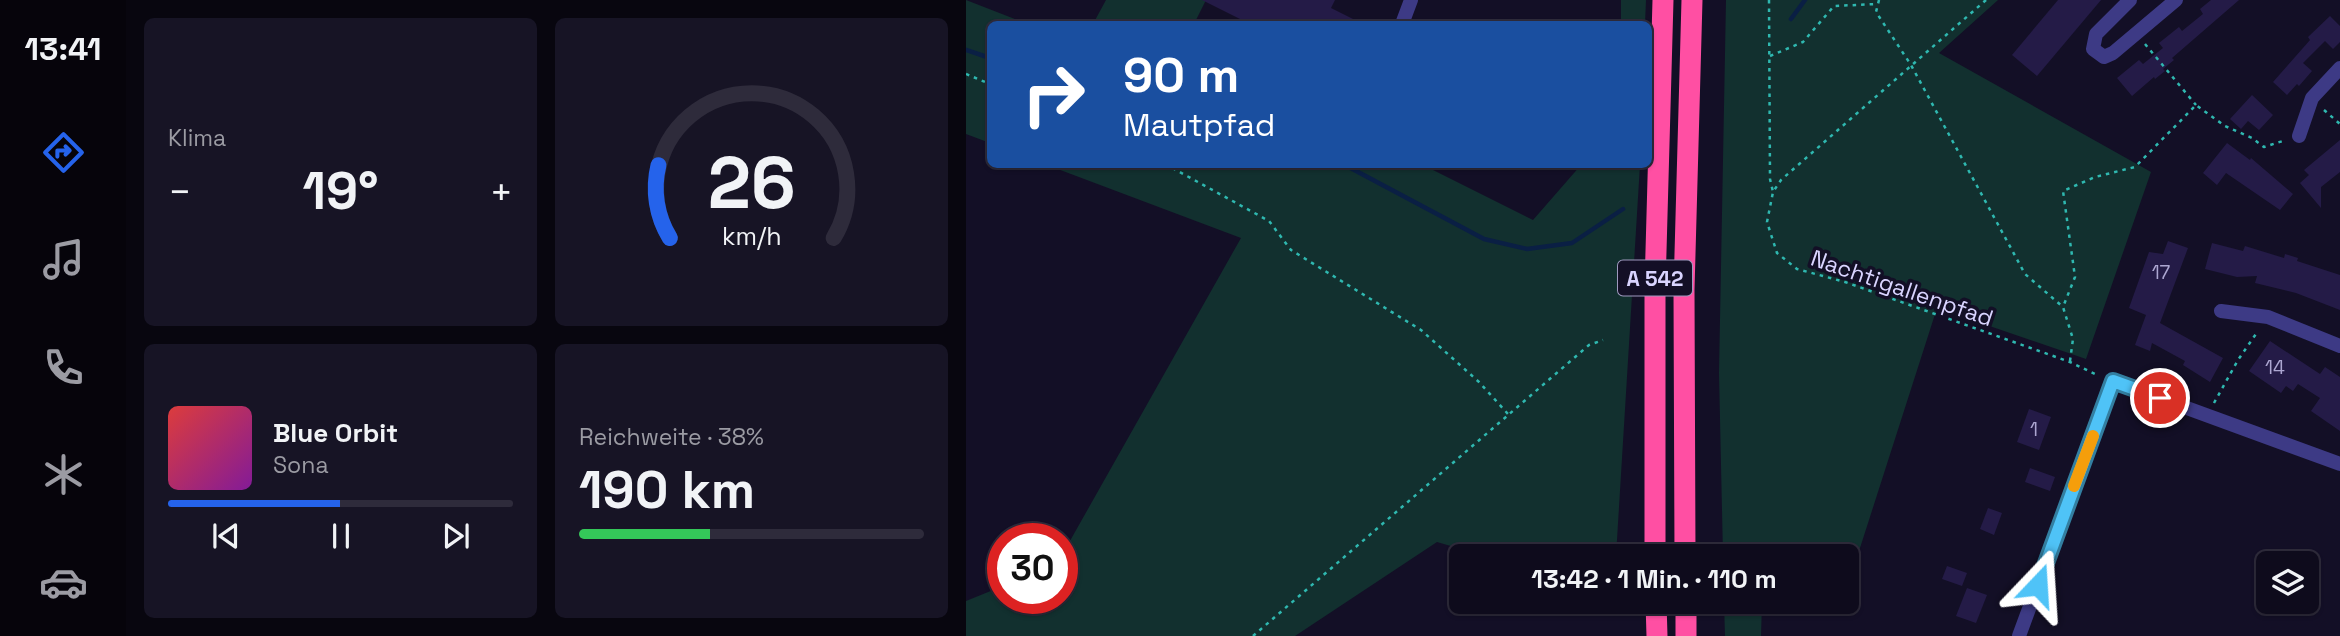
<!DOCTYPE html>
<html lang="de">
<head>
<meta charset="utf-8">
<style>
	body { margin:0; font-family:"Space Grotesk",sans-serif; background:#171425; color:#f1f3f6; height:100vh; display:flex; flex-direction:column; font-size:26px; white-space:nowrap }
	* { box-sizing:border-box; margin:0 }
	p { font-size:23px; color:#9b9ba3 }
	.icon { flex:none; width:38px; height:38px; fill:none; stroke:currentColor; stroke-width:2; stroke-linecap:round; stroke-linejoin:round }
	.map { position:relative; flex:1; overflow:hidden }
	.drawer { display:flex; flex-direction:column; gap:18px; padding:18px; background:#08060f; width:840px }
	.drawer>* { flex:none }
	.top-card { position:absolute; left:21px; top:21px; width:665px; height:147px; border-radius:10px; box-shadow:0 2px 5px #0004,0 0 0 2px #2e2b3b; background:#1a4fa0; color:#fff; overflow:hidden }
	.tools { position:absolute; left:1290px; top:551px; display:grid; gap:14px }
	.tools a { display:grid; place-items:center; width:63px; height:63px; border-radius:10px; background:#0e0b1c; box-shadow:0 2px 5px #0004,0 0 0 2px #2e2b3b; font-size:35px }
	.speed { position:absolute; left:21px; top:523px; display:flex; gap:14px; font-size:35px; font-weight:700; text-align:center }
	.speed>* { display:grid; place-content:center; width:91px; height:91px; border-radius:50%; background:#0e0b1c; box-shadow:0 2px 5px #0004,0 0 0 2px #2e2b3b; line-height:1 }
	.speed .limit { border:10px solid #d22; background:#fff; color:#111 }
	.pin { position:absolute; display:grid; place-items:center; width:60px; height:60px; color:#fff; margin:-30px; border:4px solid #fff; border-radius:50%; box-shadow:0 2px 7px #0007 }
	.me { position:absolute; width:77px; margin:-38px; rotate:20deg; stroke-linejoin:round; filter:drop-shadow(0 0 5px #0008) }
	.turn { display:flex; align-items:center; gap:24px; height:147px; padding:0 21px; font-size:32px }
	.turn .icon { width:91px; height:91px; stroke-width:2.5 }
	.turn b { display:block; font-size:49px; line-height:60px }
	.big { font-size:52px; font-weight:700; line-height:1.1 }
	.drawer .widget { flex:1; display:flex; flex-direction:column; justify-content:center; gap:10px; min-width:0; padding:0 24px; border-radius:10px; background:#171425 }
	.drawer .dial { align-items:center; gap:0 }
	.dial svg { height:182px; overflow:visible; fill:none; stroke:#2e2b3b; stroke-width:7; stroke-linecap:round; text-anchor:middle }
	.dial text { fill:#f1f3f6; stroke:none }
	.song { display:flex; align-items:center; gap:21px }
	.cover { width:84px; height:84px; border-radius:10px; background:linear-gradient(135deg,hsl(0 70% 55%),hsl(290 70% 35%)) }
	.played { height:7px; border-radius:4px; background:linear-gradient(90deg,#2563eb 50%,#2e2b3b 50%) }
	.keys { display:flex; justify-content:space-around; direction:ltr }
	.heat { display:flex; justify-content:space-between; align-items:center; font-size:38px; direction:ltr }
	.charge { height:10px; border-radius:5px; background:linear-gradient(90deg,#34c759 38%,#2e2b3b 0) }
	.drawer .tiles { flex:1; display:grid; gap:18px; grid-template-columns:repeat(2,1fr) }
	.trip { position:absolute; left:483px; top:544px; width:410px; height:70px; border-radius:10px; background:#0e0b1c; box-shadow:0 2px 5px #0004,0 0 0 2px #2e2b3b; font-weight:700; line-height:70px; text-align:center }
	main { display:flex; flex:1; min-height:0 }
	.dock { display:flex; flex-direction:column; width:126px; justify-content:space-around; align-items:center; background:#06040b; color:#9b9ba3 }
	.dock .icon { width:49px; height:49px }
	.dock .selected { color:#2563eb }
	.dock b { font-size:32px; color:#f1f3f6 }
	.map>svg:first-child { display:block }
</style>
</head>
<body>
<main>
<nav class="dock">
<b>13:41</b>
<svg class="icon selected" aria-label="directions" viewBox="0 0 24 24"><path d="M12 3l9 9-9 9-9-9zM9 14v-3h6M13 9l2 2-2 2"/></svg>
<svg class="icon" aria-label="music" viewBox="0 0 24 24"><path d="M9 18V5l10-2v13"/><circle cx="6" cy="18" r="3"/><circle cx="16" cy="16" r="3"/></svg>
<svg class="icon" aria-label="phone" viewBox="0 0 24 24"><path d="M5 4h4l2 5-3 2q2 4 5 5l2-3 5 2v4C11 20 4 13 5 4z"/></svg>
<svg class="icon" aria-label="climate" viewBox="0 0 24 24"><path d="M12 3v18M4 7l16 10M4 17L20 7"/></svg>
<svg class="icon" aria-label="car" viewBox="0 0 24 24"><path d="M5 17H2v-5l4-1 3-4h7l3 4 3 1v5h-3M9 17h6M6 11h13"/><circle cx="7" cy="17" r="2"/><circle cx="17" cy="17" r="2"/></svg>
</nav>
<section class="drawer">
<div class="tiles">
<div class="widget"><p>Klima</p>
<div class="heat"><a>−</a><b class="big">19°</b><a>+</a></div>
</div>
<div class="widget dial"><svg viewBox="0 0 100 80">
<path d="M14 69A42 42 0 1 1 86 69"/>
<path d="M14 69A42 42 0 0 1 9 37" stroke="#2563eb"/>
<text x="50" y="56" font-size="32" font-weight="700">26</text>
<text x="50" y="72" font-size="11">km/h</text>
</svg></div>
<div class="widget">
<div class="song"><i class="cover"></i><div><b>Blue Orbit</b><p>Sona</p></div></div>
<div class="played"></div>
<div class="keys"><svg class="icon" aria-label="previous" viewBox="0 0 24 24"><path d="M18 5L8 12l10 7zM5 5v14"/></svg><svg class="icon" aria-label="pause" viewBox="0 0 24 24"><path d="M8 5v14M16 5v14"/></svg><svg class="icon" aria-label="next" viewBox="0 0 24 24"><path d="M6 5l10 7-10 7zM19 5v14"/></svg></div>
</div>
<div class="widget"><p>Reichweite · 38%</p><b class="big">190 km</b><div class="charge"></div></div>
</div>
</section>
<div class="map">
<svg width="1374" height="636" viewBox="0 0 1374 636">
	<rect width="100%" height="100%" fill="#130f26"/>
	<!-- green -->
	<g fill="#12302f">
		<polygon points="0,0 62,24 24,24 24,143 0,134"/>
		<polygon points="140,0 240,0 228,24 127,24"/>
		<polygon points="655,0 680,0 679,24 655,24"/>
		<polygon points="760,0 1032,0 973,53 1185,172 1120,359 971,308 894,548 880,556 757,556 753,373"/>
		<polygon points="81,165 457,165 567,220 615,165 674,165 650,556 519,556 471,542 329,636 0,636 0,601 37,586 37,598 96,598 96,555 275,238"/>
		<polygon points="758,602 796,602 795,636 759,636"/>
	</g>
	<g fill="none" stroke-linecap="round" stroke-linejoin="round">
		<!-- stream -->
		<g stroke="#0a1f44" stroke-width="4.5">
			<polyline points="825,19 839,0"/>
			<polyline points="0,50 24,58"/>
			<polyline points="377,164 518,239 561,249 606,243 657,209"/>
		</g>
	</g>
	<!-- building -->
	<g fill="#241b47">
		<polygon points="236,0 369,0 365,8 397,24 284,24"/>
		<polygon points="1092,0 1135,0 1071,76 1046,55"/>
		<polygon points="1245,0 1273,0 1206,58 1208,60 1197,69 1199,71 1189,79 1188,77 1166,96 1151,78 1173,60 1177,64 1197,48 1193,43 1213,27 1216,31 1237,14 1234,9"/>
		<polygon points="1364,16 1374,26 1374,42 1367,49 1359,41 1337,63 1346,71 1333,86 1331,84 1321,95 1307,82 1344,40 1342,37"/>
		<polygon points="1286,95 1307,115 1293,130 1282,121 1275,129 1264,119"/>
		<polygon points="1374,140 1374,172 1355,187 1355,208 1334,183 1343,175 1338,170"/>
		<polygon points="1261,143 1284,160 1285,158 1327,194 1314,210 1260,173 1251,185 1237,173"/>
		<polygon points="1202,241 1222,248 1194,323 1257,358 1244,382 1217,365 1219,361 1186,343 1184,351 1169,345 1180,315 1163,308 1183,252 1197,254"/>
		<polygon points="1246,243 1277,251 1279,246 1318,258 1319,254 1332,258 1331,261 1374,275 1374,310 1330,293 1289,283 1291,276 1271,277 1239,269"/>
		<polygon points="1304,341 1354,374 1359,367 1374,377 1374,431 1345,411 1354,398 1332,384 1327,391 1320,386 1315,393 1283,371"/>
		<polygon points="1063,409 1085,417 1073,450 1051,442"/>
		<polygon points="1064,468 1089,477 1084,491 1059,482"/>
		<polygon points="1022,508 1036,513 1028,535 1014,529"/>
		<polygon points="981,566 1001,573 996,586 976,579"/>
		<polygon points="1001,588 1021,595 1010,623 990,616"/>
	</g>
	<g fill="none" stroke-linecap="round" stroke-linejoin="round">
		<!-- path -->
		<g stroke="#2fb8b0" stroke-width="2.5" stroke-dasharray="3.5 5" stroke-linecap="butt">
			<polyline points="803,0 804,179 807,192"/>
			<polyline points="913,0 910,12 945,65 1059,274 1097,307"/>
			<polyline points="1020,0 815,180 807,192 801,222 811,253 831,269 879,282 1104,362 1133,376"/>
			<polyline points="1179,44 1230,105"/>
			<polyline points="804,56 837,42 868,6 911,4"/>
			<polyline points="0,74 24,84"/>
			<polyline points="1358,110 1374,124"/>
			<polyline points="199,164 303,221 325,250 455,330 513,382 542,414"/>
			<polyline points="1104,361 1107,339 1097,307 1109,277 1097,191 1129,177 1169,167 1230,105 1259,126 1286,138 1298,147 1320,140"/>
			<polyline points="1248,403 1272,360 1292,331"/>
			<polyline points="287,636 623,345 637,340"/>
		</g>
		<!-- minor -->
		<g stroke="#3d3a85" stroke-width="14">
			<polyline points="1164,0 1130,34 1127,49 1138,57 1147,53 1210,0"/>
			<polyline points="436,24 445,0"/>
			<polyline points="1333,136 1346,98 1374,68"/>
			<polyline points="1255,311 1302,317 1374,346"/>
			<polyline points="1053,636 1147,381 1374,464"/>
		</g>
		<!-- motorway -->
		<g stroke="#ff4fa3" stroke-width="21">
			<polyline points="689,556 689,287 697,0"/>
			<polyline points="719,556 718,290 726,0"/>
			<polyline points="690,602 691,636"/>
			<polyline points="720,602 720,636"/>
		</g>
	</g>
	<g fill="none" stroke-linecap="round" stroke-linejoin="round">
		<defs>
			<polyline id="route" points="1072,585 1147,381 1194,398"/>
		</defs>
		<!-- route casing -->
		<use href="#route" stroke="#337fa1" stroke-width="18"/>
		<!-- route -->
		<use href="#route" stroke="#4fc3f7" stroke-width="12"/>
		<!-- slow -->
		<polyline stroke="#f59e0b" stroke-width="12" points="1108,486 1127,436"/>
	</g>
	<g text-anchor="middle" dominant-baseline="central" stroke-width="7" stroke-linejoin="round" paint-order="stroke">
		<!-- number labels -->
		<g font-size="19" fill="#aca6d1">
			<text x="1195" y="272">17</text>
			<text x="1309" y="367">14</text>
			<text x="1068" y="429">1</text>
		</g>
		<!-- shield labels -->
		<rect fill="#130f26" stroke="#9e99be" stroke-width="2" x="652" y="260.5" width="74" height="35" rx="5"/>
		<g font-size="21" font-weight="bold" fill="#d9d4ff">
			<text x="689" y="278">A 542</text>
		</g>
		<!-- street labels -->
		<g font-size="23" fill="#d9d4ff" stroke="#130f26">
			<text transform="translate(936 288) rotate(19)">Nachtigallenpfad</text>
		</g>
	</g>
</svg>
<div class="tools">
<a><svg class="icon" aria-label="layers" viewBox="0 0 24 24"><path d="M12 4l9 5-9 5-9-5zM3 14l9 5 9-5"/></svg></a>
</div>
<div class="speed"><div class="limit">30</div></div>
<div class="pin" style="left:1194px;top:398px;background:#d93025"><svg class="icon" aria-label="arrive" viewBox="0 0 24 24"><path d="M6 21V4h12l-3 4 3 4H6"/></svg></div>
<svg class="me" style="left:1072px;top:585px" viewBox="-20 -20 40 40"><path d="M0-17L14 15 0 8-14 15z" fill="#4fc3f7" stroke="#fff" stroke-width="4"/></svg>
<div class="trip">13:42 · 1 Min. · 110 m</div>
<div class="top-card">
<div class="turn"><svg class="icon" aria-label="right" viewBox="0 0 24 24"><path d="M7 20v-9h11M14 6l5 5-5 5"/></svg><div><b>90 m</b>Mautpfad</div></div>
</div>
</div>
</main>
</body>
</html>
